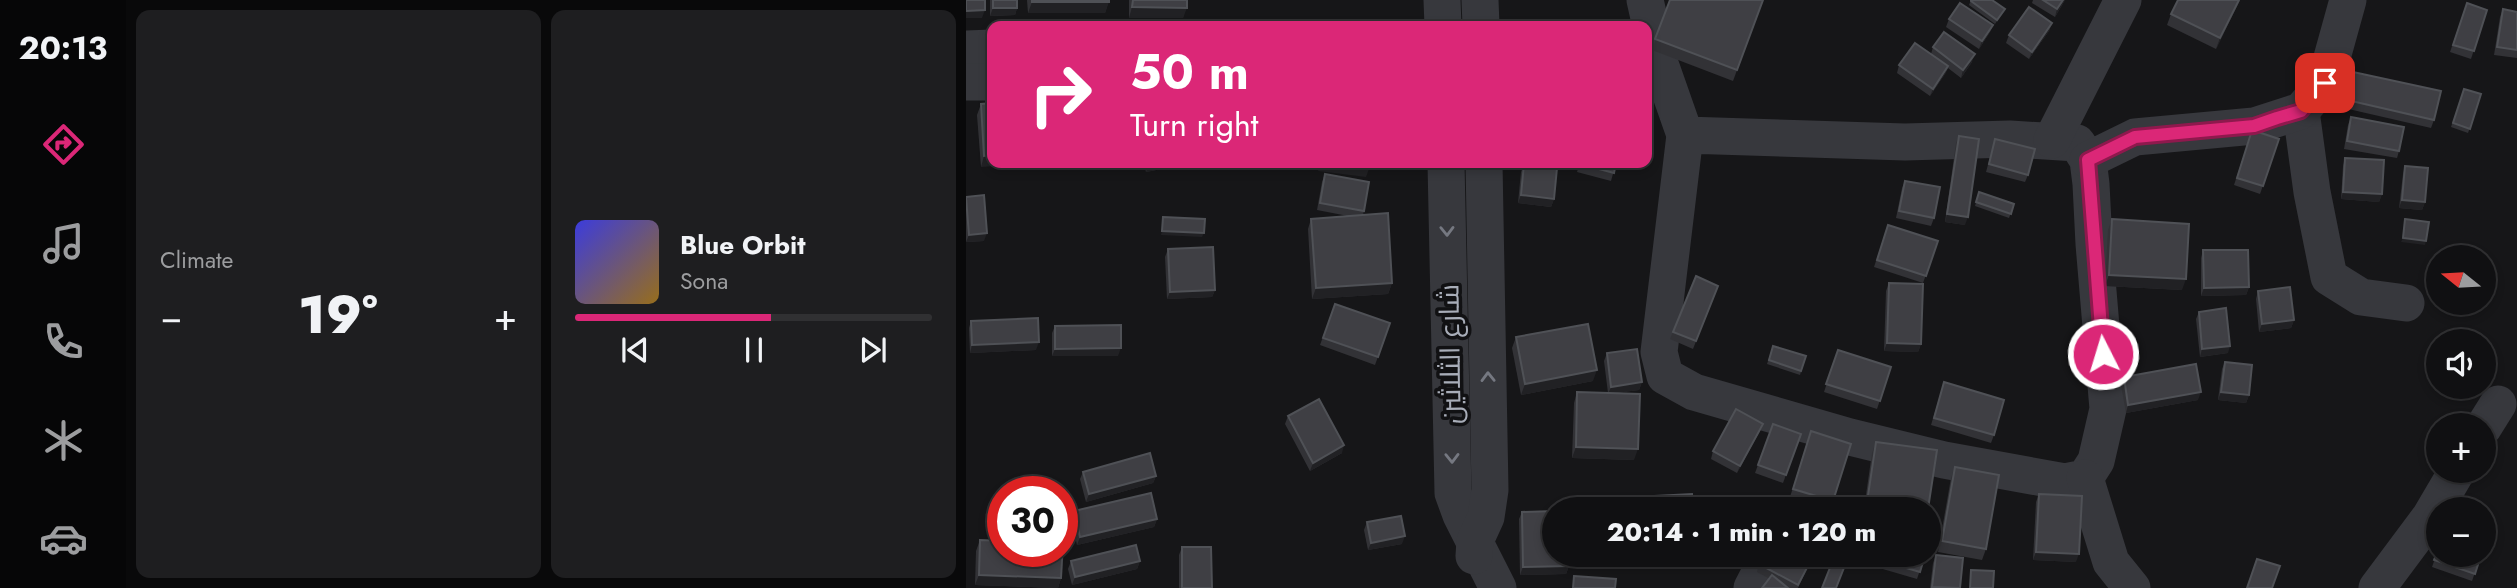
<!DOCTYPE html>
<html lang="en">
<head>
<meta charset="utf-8">
<style>
	body { margin:0; font-family:Jost,Cairo,sans-serif; background:#1e1e20; color:#f1f3f6; height:100vh; display:flex; flex-direction:column; font-size:26px; white-space:nowrap }
	* { box-sizing:border-box; margin:0 }
	p { font-size:23px; color:#9c9d9f }
	.icon { flex:none; width:38px; height:38px; fill:none; stroke:currentColor; stroke-width:2; stroke-linecap:round; stroke-linejoin:round }
	.map { position:relative; flex:1; overflow:hidden }
	.side { display:flex; flex-direction:column; gap:10px; padding:10px; background:#09090a; width:840px }
	.side>* { flex:none }
	.banner { position:absolute; left:21px; top:21px; width:665px; height:147px; border-radius:14px; box-shadow:0 4px 10px #0003,0 0 0 2px #303032; background:#db2777; color:#fff; overflow:hidden }
	.needle { width:46px; rotate:288deg }
	.controls { position:absolute; left:1460px; top:245px; display:grid; gap:14px }
	.controls a { display:grid; place-items:center; width:70px; height:70px; border-radius:50%; background:#101012; box-shadow:0 4px 10px #0003,0 0 0 2px #303032; font-size:35px }
	.speed { position:absolute; left:21px; top:476px; display:flex; gap:14px; font-size:35px; font-weight:700; text-align:center }
	.speed>* { display:grid; place-content:center; width:91px; height:91px; border-radius:50%; background:#101012; box-shadow:0 4px 10px #0003,0 0 0 2px #303032; line-height:1 }
	.speed .limit { border:10px solid #d22; background:#fff; color:#111 }
	.pin { position:absolute; display:grid; place-items:center; width:60px; height:60px; color:#fff; margin:-30px; border-radius:14px; box-shadow:0 4px 10px #0006 }
	.me { position:absolute; width:77px; margin:-38px; rotate:355deg; stroke-linejoin:round; filter:drop-shadow(0 0 5px #0008) }
	.turn { display:flex; align-items:center; gap:24px; height:147px; padding:0 28px; font-size:32px }
	.turn .icon { width:91px; height:91px; stroke-width:2.5 }
	.turn b { display:block; font-size:49px; line-height:60px }
	.big { font-size:52px; font-weight:800; line-height:1.1 }
	.side .tile { flex:1; display:flex; flex-direction:column; justify-content:center; gap:10px; min-width:0; padding:0 24px; border-radius:14px; background:#1e1e20 }
	.song { display:flex; align-items:center; gap:21px }
	.cover { width:84px; height:84px; border-radius:10px; background:linear-gradient(135deg,hsl(240 70% 55%),hsl(40 70% 35%)) }
	.played { height:7px; border-radius:4px; background:linear-gradient(90deg,#db2777 55%,#303032 55%) }
	.keys { display:flex; justify-content:space-around; direction:ltr }
	.heat { display:flex; justify-content:space-between; align-items:center; font-size:38px; direction:ltr }
	.side .tiles { flex:1; display:grid; gap:10px; grid-template-columns:repeat(2,1fr) }
	.trip { position:absolute; left:576px; top:497px; width:399px; height:70px; border-radius:35px; background:#101012; box-shadow:0 4px 10px #0003,0 0 0 2px #303032; font-weight:800; line-height:70px; text-align:center }
	main { display:flex; flex:1; min-height:0 }
	.tabs { display:flex; flex-direction:column; width:126px; justify-content:space-around; align-items:center; background:#060607; color:#9c9d9f }
	.tabs .icon { width:49px; height:49px }
	.tabs .current { color:#db2777 }
	.tabs b { font-size:32px; color:#f1f3f6 }
	.map>svg:first-child { display:block }
</style>
</head>
<body>
<main>
<nav class="tabs">
<b>20:13</b>
<svg class="icon current" aria-label="directions" viewBox="0 0 24 24"><path d="M12 3l9 9-9 9-9-9zM9 14v-3h6M13 9l2 2-2 2"/></svg>
<svg class="icon" aria-label="music" viewBox="0 0 24 24"><path d="M9 18V5l10-2v13"/><circle cx="6" cy="18" r="3"/><circle cx="16" cy="16" r="3"/></svg>
<svg class="icon" aria-label="phone" viewBox="0 0 24 24"><path d="M5 4h4l2 5-3 2q2 4 5 5l2-3 5 2v4C11 20 4 13 5 4z"/></svg>
<svg class="icon" aria-label="climate" viewBox="0 0 24 24"><path d="M12 3v18M4 7l16 10M4 17L20 7"/></svg>
<svg class="icon" aria-label="car" viewBox="0 0 24 24"><path d="M5 17H2v-5l4-1 3-4h7l3 4 3 1v5h-3M9 17h6M6 11h13"/><circle cx="7" cy="17" r="2"/><circle cx="17" cy="17" r="2"/></svg>
</nav>
<section class="side">
<div class="tiles">
<div class="tile"><p>Climate</p>
<div class="heat"><a>−</a><b class="big">19°</b><a>+</a></div>
</div>
<div class="tile">
<div class="song"><i class="cover"></i><div><b>Blue Orbit</b><p>Sona</p></div></div>
<div class="played"></div>
<div class="keys"><svg class="icon" aria-label="previous" viewBox="0 0 24 24"><path d="M18 5L8 12l10 7zM5 5v14"/></svg><svg class="icon" aria-label="pause" viewBox="0 0 24 24"><path d="M8 5v14M16 5v14"/></svg><svg class="icon" aria-label="next" viewBox="0 0 24 24"><path d="M6 5l10 7-10 7zM19 5v14"/></svg></div>
</div>
</div>
</section>
<div class="map">
<svg width="1551" height="588" viewBox="0 0 1551 588">
	<rect width="100%" height="100%" fill="#161618"/>
	<g fill="none" stroke-linecap="round" stroke-linejoin="round">
		<!-- minor -->
		<g stroke="#37383d" stroke-width="37">
			<polyline points="476,0 477,26"/>
			<polyline points="514,0 515,26"/>
			<polyline points="679,0 692,58 719,135 939,142 1044,139 1111,143 1122,160 1125,184 1128,244 1142,409 1130,461 1119,478 1099,482 978,460 884,437 728,392 699,376 693,352 719,135"/>
			<polyline points="0,49 26,48"/>
			<polyline points="0,82 26,82"/>
			<polyline points="1335,111 1346,192 1363,277 1395,297 1440,303"/>
			<polyline points="1086,140 1157,0"/>
			<polyline points="1122,160 1169,137 1288,126 1335,111 1359,83 1382,0"/>
			<polyline points="480,163 487,493 495,515 532,588"/>
			<polyline points="1517,428 1532,404"/>
			<polyline points="1119,478 1145,562 1166,588"/>
			<polyline points="508,556 509,541 520,517 524,490 518,163"/>
			<polyline points="786,588 803,555"/>
			<polyline points="1411,588 1464,517 1491,471"/>
		</g>
	</g>
	<!-- wall -->
	<g fill="#323236">
		<polygon points="24,0 51,0 51,8 49,15 24,16"/>
		<polygon points="61,0 143,0 139,13 62,13"/>
		<polygon points="163,0 221,0 217,18 163,18"/>
		<polygon points="704,0 797,0 767,81 686,50"/>
		<polygon points="1005,0 1039,9 1029,24 1003,5"/>
		<polygon points="1067,0 1099,0 1089,17 1066,3"/>
		<polygon points="1274,0 1250,49 1201,25 1205,14"/>
		<polygon points="1501,3 1521,10 1505,59 1484,52"/>
		<polygon points="1537,9 1551,12 1551,58 1528,55 1534,17"/>
		<polygon points="983,19 1027,25 1024,32 1013,49 980,27"/>
		<polygon points="1086,23 1083,31 1063,59 1040,43 1043,35"/>
		<polygon points="967,47 1006,62 995,78 982,68 979,74 964,96 931,73 933,65 965,54"/>
		<polygon points="1387,72 1468,120 1465,128 1378,108"/>
		<polygon points="1498,89 1515,94 1502,133 1485,127"/>
		<polygon points="15,104 26,163 15,167 11,115"/>
		<polygon points="1385,117 1433,151 1431,158 1378,149 1382,125"/>
		<polygon points="1286,130 1313,139 1294,194 1268,185"/>
		<polygon points="993,136 999,225 979,222 990,143"/>
		<polygon points="1029,139 1062,175 1059,182 1020,172"/>
		<polygon points="1379,158 1416,194 1413,202 1375,199 1377,166"/>
		<polygon points="178,163 226,163 180,172"/>
		<polygon points="614,163 650,163 645,181 611,172"/>
		<polygon points="558,164 588,199 585,207 552,203 555,172"/>
		<polygon points="1439,166 1459,202 1456,210 1433,208 1437,174"/>
		<polygon points="359,174 398,211 397,215 426,283 422,294 346,299 342,229 345,219 382,216 351,210 356,182"/>
		<polygon points="939,181 968,218 965,226 930,218 936,188"/>
		<polygon points="1013,192 1048,204 1043,218 1009,206"/>
		<polygon points="0,197 18,241 0,242"/>
		<polygon points="1146,219 1216,290 1139,286 1142,230"/>
		<polygon points="922,225 972,241 957,283 908,267"/>
		<polygon points="202,249 249,290 246,297 201,299 199,257"/>
		<polygon points="1237,250 1283,287 1280,295 1235,296 1235,258"/>
		<polygon points="730,276 752,286 727,349 704,339"/>
		<polygon points="923,283 955,344 952,352 918,351 920,291"/>
		<polygon points="1292,291 1328,320 1325,328 1293,332 1290,299"/>
		<polygon points="369,304 424,323 409,365 354,345"/>
		<polygon points="1233,312 1262,353 1234,357 1230,319"/>
		<polygon points="5,321 70,350 4,353 3,328"/>
		<polygon points="89,326 152,356 86,356 86,333"/>
		<polygon points="550,337 627,381 555,395 546,348"/>
		<polygon points="807,346 840,356 834,375 801,364"/>
		<polygon points="872,350 925,367 911,409 858,392"/>
		<polygon points="641,353 676,382 673,390 649,393 668,460 606,458 608,403 611,392 642,393 638,361"/>
		<polygon points="1259,362 1283,395 1280,403 1252,400 1256,369"/>
		<polygon points="1158,377 1232,400 1160,413 1155,385"/>
		<polygon points="978,382 1028,435 1025,443 965,425"/>
		<polygon points="322,416 376,453 344,471 319,424"/>
		<polygon points="797,424 794,431 771,473 745,459 747,451"/>
		<polygon points="807,424 835,434 817,483 789,473"/>
		<polygon points="845,431 867,501 864,509 824,497"/>
		<polygon points="910,442 962,509 898,509 906,453"/>
		<polygon points="989,467 1020,549 1016,560 972,552 985,478"/>
		<polygon points="117,472 190,476 187,483 120,502 114,479"/>
		<polygon points="1073,494 1110,562 1067,560 1070,502"/>
		<polygon points="689,496 727,509 686,509 686,504"/>
		<polygon points="108,511 191,519 188,527 111,545 105,518"/>
		<polygon points="556,512 603,566 600,574 554,575 553,519"/>
		<polygon points="401,522 436,544 402,550 398,530"/>
		<polygon points="14,540 95,578 92,588 9,585 10,551"/>
		<polygon points="216,547 246,588 213,588 213,555"/>
		<polygon points="1472,550 1515,555 1506,581 1466,567"/>
		<polygon points="906,555 959,555 951,579 903,565"/>
		<polygon points="970,555 994,588 964,588 967,563"/>
		<polygon points="846,558 832,588 796,588 804,579 791,572 793,564"/>
		<polygon points="105,561 174,561 171,569 106,585 102,569"/>
	</g>
	<!-- shaded-wall -->
	<g fill="#212124">
		<polygon points="1097,0 1099,0 1089,17 1091,9"/>
		<polygon points="1273,0 1274,0 1250,49 1254,38"/>
		<polygon points="66,2 143,2 139,13 62,13"/>
		<polygon points="166,7 221,8 217,18 163,18"/>
		<polygon points="27,8 51,8 49,15 24,16"/>
		<polygon points="19,10 16,18 0,18 0,11"/>
		<polygon points="1086,23 1083,31 1063,59 1066,52"/>
		<polygon points="1027,25 1024,32 1013,49 1016,41"/>
		<polygon points="1009,54 1006,62 995,78 997,70"/>
		<polygon points="982,66 979,74 964,96 967,89"/>
		<polygon points="26,155 26,163 71,163 15,167 18,156"/>
		<polygon points="183,163 226,163 180,172"/>
		<polygon points="354,164 403,169 400,177 352,171"/>
		<polygon points="1377,192 1416,194 1413,202 1375,199"/>
		<polygon points="555,195 588,199 585,207 552,203"/>
		<polygon points="1436,200 1459,202 1456,210 1433,208"/>
		<polygon points="981,214 1002,217 999,225 979,222"/>
		<polygon points="196,231 238,233 236,237 195,235"/>
		<polygon points="21,233 18,241 0,242 3,235"/>
		<polygon points="1437,238 1460,241 1459,245 1435,242"/>
		<polygon points="1143,275 1220,279 1216,290 1139,286"/>
		<polygon points="426,283 422,294 346,299 350,288"/>
		<polygon points="1283,287 1280,295 1235,296 1238,288"/>
		<polygon points="249,290 246,297 201,299 204,292"/>
		<polygon points="1328,320 1325,328 1293,332 1296,324"/>
		<polygon points="73,342 70,350 4,353 6,345"/>
		<polygon points="921,343 955,344 952,352 918,351"/>
		<polygon points="1264,346 1262,353 1234,357 1236,349"/>
		<polygon points="155,348 152,356 86,356 89,349"/>
		<polygon points="631,370 627,381 555,395 559,384"/>
		<polygon points="676,382 673,390 642,394 645,387"/>
		<polygon points="1235,392 1232,400 1160,413 1162,405"/>
		<polygon points="1255,392 1283,395 1280,403 1252,400"/>
		<polygon points="797,424 794,431 771,473 774,466"/>
		<polygon points="378,445 376,453 344,471 347,463"/>
		<polygon points="610,447 672,449 668,460 606,458"/>
		<polygon points="190,476 187,483 120,502 123,494"/>
		<polygon points="191,519 188,527 111,545 114,537"/>
		<polygon points="439,536 436,544 402,550 405,543"/>
		<polygon points="1070,552 1113,554 1110,562 1067,560"/>
		<polygon points="692,555 728,555 727,559 689,561"/>
		<polygon points="174,561 171,569 106,585 109,577"/>
		<polygon points="603,566 600,574 554,575 557,567"/>
		<polygon points="13,575 95,578 92,588 9,585"/>
	</g>
	<!-- building -->
	<g fill="#3f3f44" stroke="#4f5156" stroke-width="2">
		<polygon points="0,0 19,0 19,10 0,11"/>
		<rect x="27" y="0" width="24" height="8"/>
		<rect x="66" y="0" width="77" height="2"/>
		<polygon points="167,0 221,0 221,8 166,7"/>
		<polygon points="704,0 797,0 771,70 689,39"/>
		<polygon points="1005,0 1026,0 1039,9 1031,20 1005,1"/>
		<polygon points="1077,0 1097,0 1091,9"/>
		<polygon points="1212,0 1273,0 1254,38 1205,14"/>
		<polygon points="994,3 1027,25 1016,41 983,19"/>
		<polygon points="1501,3 1521,10 1508,51 1487,45"/>
		<polygon points="1063,7 1086,23 1066,52 1043,35"/>
		<polygon points="1537,9 1551,12 1551,50 1531,47"/>
		<polygon points="978,32 1009,54 997,70 967,47"/>
		<polygon points="949,43 982,66 967,89 933,65"/>
		<polygon points="1387,72 1475,91 1468,120 1381,100"/>
		<polygon points="1498,89 1515,94 1504,129 1487,123"/>
		<polygon points="26,103 26,155 18,156 15,104"/>
		<polygon points="1385,117 1438,127 1433,151 1381,141"/>
		<polygon points="1286,130 1313,139 1297,186 1271,178"/>
		<polygon points="993,136 1013,139 1002,217 981,214"/>
		<polygon points="1029,139 1069,149 1062,175 1023,164"/>
		<polygon points="1379,158 1418,160 1416,194 1377,192"/>
		<polygon points="354,163 404,163 403,169"/>
		<polygon points="614,163 650,163 648,173 614,164"/>
		<polygon points="558,164 591,168 588,199 555,195"/>
		<polygon points="1439,166 1462,168 1459,202 1436,200"/>
		<polygon points="359,174 403,182 398,211 354,203"/>
		<polygon points="939,181 974,187 968,218 933,211"/>
		<polygon points="1013,192 1048,204 1045,214 1010,202"/>
		<polygon points="18,195 21,233 3,235 0,197"/>
		<polygon points="422,213 426,283 350,288 345,219"/>
		<polygon points="197,217 239,219 238,233 196,231"/>
		<polygon points="1146,219 1223,224 1220,279 1143,275"/>
		<polygon points="1439,219 1463,222 1460,241 1437,238"/>
		<polygon points="922,225 972,241 960,276 911,260"/>
		<polygon points="247,247 249,290 204,292 202,249"/>
		<polygon points="1237,250 1282,250 1283,287 1238,288"/>
		<polygon points="730,276 752,286 730,341 707,332"/>
		<polygon points="923,283 957,284 955,344 921,343"/>
		<polygon points="1324,287 1328,320 1296,324 1292,291"/>
		<polygon points="369,304 424,323 412,357 357,338"/>
		<polygon points="1260,308 1264,346 1236,349 1233,312"/>
		<polygon points="72,318 73,342 6,345 5,321"/>
		<polygon points="622,324 631,370 559,384 550,337"/>
		<polygon points="155,325 155,348 89,349 89,326"/>
		<polygon points="807,346 840,356 835,371 803,360"/>
		<polygon points="671,349 676,382 645,387 641,353"/>
		<polygon points="872,350 925,367 914,401 860,384"/>
		<polygon points="1259,362 1286,365 1283,395 1255,392"/>
		<polygon points="1230,364 1235,392 1162,405 1158,377"/>
		<polygon points="978,382 1038,400 1028,435 968,418"/>
		<polygon points="611,392 674,394 672,449 610,447"/>
		<polygon points="353,399 378,445 347,463 322,416"/>
		<polygon points="770,409 797,424 774,466 747,451"/>
		<polygon points="807,424 835,434 820,475 792,465"/>
		<polygon points="845,431 885,444 867,501 827,489"/>
		<polygon points="910,442 971,450 962,509 900,509"/>
		<polygon points="184,453 190,476 123,494 117,472"/>
		<polygon points="989,467 1033,475 1020,549 976,541"/>
		<polygon points="185,493 191,519 114,537 108,511"/>
		<polygon points="726,494 727,509 690,509 689,496"/>
		<polygon points="1073,494 1116,496 1113,554 1070,552"/>
		<polygon points="588,511 588,555 603,555 603,566 557,567 556,512"/>
		<polygon points="435,516 439,536 405,543 401,522"/>
		<polygon points="1517,539 1520,540 1517,549"/>
		<polygon points="14,540 37,541 37,551 96,551 97,543 95,578 13,575"/>
		<polygon points="170,545 174,561 109,577 105,561"/>
		<polygon points="216,547 245,547 246,588 216,588"/>
		<polygon points="1472,550 1472,555 1515,555 1509,574 1468,560"/>
		<polygon points="798,555 841,555 846,558 832,585 793,564"/>
		<polygon points="869,555 883,555 870,588 856,588"/>
		<polygon points="907,555 959,555 954,572 906,558"/>
		<polygon points="970,555 997,558 994,588 966,587"/>
		<polygon points="1291,559 1314,566 1306,588 1281,588"/>
		<polygon points="1005,570 1028,571 1027,588 1004,588"/>
		<polygon points="806,575 822,588 796,588"/>
		<polygon points="608,576 650,579 649,588 607,588"/>
	</g>
	<!-- one-way arrows -->
	<defs><path id="oneway-chevron" d="M-2-3.5L2.5 0L-2 3.5" fill="none" stroke-width="1.6" stroke-linecap="round" stroke-linejoin="round" transform="scale(1.75)"/></defs>
	<g stroke="#757881">
		<use href="#oneway-chevron" transform="translate(481 231) rotate(89)"/>
		<use href="#oneway-chevron" transform="translate(522 377) rotate(-91)"/>
		<use href="#oneway-chevron" transform="translate(486 458) rotate(89)"/>
	</g>
	<g fill="none" stroke-linecap="round" stroke-linejoin="round">
		<defs>
			<polyline id="route" points="1137,354 1122,160 1169,137 1288,126 1311,118 1335,111 1359,83"/>
		</defs>
		<!-- route casing -->
		<use href="#route" stroke="#8e194d" stroke-width="18"/>
		<!-- route -->
		<use href="#route" stroke="#db2777" stroke-width="12"/>
	</g>
	<g text-anchor="middle" dominant-baseline="central" stroke-width="7" stroke-linejoin="round" paint-order="stroke">
		<!-- street labels -->
		<g font-size="28" fill="#a8adb8" stroke="#111113">
			<text transform="translate(484 354) rotate(-91)">شارع الثلاثين</text>
		</g>
	</g>
</svg>
<div class="controls">
<a><svg class="needle" viewBox="-14 -14 28 28"><path d="M0-13l5 13h-10z" fill="#e53935"/><path d="M0 13l5-13h-10z" fill="#9c9d9f"/></svg></a>
<a><svg class="icon" aria-label="sound" viewBox="0 0 24 24"><path d="M4 9h4l5-4v14l-5-4H4zM17 9q2 3 0 6"/></svg></a>
<a>+</a>
<a>−</a>
</div>
<div class="speed"><div class="limit">30</div></div>
<div class="pin" style="left:1359px;top:83px;background:#d93025"><svg class="icon" aria-label="arrive" viewBox="0 0 24 24"><path d="M6 21V4h12l-3 4 3 4H6"/></svg></div>
<svg class="me" style="left:1137px;top:354px" viewBox="-20 -20 40 40"><circle r="17" fill="#db2777" stroke="#fff" stroke-width="3"/><path d="M0-11L8 9 0 5-8 9z" fill="#fff"/></svg>
<div class="trip">20:14 · 1 min · 120 m</div>
<div class="banner">
<div class="turn"><svg class="icon" aria-label="right" viewBox="0 0 24 24"><path d="M7 20v-9h11M14 6l5 5-5 5"/></svg><div><b>50 m</b>Turn right</div></div>
</div>
</div>
</main>
</body>
</html>
